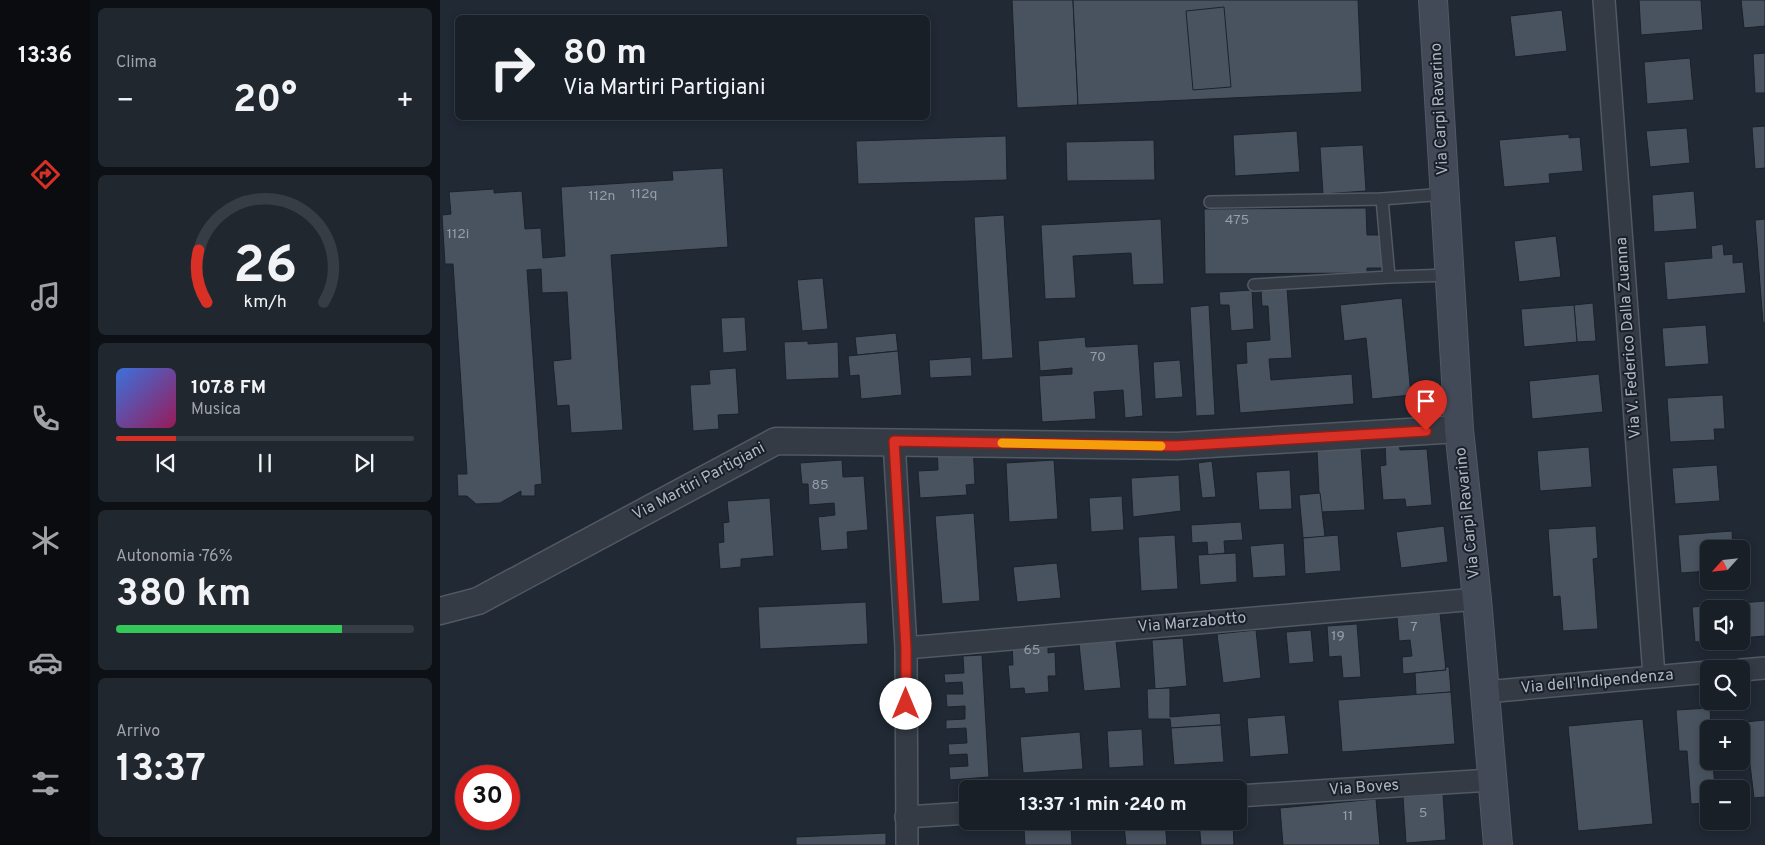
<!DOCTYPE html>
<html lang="it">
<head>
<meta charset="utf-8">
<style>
	body { margin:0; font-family:Overpass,sans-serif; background:#21272f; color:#f1f3f6; height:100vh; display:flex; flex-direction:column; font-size:19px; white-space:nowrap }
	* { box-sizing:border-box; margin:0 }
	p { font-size:16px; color:#9fa2a7 }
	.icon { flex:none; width:28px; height:28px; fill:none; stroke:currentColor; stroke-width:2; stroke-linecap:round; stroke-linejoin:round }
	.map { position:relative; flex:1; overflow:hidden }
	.sheet { display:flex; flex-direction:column; gap:8px; padding:8px; background:#0d1115; width:350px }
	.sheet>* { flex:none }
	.hud { position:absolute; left:15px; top:15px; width:475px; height:105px; border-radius:8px; box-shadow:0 2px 8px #0003,0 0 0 1px #363d44; background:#181f27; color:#f1f3f6; overflow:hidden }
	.needle { width:32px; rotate:243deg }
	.fabs { position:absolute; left:1260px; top:540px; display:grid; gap:10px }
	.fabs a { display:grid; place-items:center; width:50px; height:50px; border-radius:8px; background:#181f27; box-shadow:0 2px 8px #0003,0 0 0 1px #363d44; font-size:25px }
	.speed { position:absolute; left:15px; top:765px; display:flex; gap:10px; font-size:25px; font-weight:700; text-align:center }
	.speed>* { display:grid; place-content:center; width:65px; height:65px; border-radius:50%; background:#181f27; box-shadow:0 2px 8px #0003,0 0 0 1px #363d44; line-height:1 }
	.speed .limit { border:8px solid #d22; background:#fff; color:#111 }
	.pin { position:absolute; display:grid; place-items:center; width:42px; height:42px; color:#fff; margin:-51px -21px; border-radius:50% 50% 50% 0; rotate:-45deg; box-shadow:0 0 5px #0007 }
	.pin .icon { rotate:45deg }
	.me { position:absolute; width:55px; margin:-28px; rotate:0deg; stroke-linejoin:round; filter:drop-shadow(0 0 4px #0008) }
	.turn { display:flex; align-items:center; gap:18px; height:105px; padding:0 25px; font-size:22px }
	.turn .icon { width:65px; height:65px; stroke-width:2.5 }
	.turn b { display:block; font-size:35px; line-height:42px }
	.big { font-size:38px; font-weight:700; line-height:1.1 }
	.sheet .widget { flex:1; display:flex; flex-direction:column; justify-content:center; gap:8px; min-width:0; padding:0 18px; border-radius:8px; background:#21272f }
	.sheet .dial { align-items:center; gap:0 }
	.dial svg { height:130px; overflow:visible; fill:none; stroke:#363d44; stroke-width:7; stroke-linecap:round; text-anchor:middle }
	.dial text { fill:#f1f3f6; stroke:none }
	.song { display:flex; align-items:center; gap:15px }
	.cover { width:60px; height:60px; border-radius:8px; background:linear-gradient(135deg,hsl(220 70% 55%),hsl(330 70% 35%)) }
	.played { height:5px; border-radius:2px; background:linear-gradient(90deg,#d93025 20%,#363d44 20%) }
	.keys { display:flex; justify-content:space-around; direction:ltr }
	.heat { display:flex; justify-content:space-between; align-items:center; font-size:28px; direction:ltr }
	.charge { height:8px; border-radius:4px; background:linear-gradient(90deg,#34c759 76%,#363d44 0) }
	.trip { position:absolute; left:519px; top:780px; width:288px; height:50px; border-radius:8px; background:#181f27; box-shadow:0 2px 8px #0003,0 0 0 1px #363d44; font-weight:700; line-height:50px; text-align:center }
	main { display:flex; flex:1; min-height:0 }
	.tabs { display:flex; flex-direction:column; width:90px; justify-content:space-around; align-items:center; background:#0a0c10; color:#9fa2a7 }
	.tabs .icon { width:35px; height:35px }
	.tabs .active { color:#d93025 }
	.tabs b { font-size:22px; color:#f1f3f6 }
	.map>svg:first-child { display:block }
</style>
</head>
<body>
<main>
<nav class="tabs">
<b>13:36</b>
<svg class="icon active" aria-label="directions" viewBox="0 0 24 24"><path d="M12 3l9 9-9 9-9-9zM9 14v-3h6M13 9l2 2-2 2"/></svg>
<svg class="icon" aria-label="music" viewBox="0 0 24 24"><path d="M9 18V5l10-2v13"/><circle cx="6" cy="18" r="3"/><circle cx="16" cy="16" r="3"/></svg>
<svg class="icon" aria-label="phone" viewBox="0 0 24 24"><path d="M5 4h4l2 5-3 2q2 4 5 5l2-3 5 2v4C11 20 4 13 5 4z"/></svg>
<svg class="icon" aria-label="climate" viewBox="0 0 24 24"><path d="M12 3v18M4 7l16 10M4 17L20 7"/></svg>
<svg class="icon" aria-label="car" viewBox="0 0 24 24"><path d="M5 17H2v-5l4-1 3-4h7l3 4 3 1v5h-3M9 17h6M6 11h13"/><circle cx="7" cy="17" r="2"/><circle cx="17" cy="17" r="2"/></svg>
<svg class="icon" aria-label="filters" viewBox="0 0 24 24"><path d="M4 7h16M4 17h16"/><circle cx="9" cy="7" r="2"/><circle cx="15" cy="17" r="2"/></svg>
</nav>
<section class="sheet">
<div class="widget"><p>Clima</p>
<div class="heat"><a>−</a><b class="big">20°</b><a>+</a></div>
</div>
<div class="widget dial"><svg viewBox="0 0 100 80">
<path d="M14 69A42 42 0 1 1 86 69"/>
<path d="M14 69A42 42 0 0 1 9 37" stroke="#d93025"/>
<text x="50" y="56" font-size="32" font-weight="700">26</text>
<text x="50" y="72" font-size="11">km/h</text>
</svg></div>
<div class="widget">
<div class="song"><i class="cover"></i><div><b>107.8 FM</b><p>Musica</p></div></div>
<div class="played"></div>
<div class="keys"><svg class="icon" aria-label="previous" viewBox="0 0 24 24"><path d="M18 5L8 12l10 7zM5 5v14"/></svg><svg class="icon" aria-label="pause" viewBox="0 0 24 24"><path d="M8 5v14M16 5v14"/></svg><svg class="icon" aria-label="next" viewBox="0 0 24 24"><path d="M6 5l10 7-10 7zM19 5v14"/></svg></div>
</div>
<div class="widget"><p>Autonomia · 76%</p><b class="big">380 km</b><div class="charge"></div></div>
<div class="widget"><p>Arrivo</p><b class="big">13:37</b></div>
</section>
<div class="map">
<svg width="1325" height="845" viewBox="0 0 1325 845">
	<rect width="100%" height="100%" fill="#202934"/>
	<!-- building -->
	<g fill="#495360" stroke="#1b222b">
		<polygon points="572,0 633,0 638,105 577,108"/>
		<polygon points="633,0 918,0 922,92 638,105"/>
		<polygon points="1199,0 1261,0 1263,30 1201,35"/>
		<polygon points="1301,0 1325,0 1325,26 1304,28"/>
		<polygon points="784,7 791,87 753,90 746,11"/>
		<polygon points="1122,10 1127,51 1075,57 1070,16"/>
		<polygon points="1325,53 1325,93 1315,93 1313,54"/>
		<polygon points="1250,58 1254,100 1207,104 1204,62"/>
		<polygon points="1325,126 1325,168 1315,169 1312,127"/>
		<polygon points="1247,128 1250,163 1210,167 1206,131"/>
		<polygon points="857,131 860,172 795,176 793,135"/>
		<polygon points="1129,134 1129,138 1140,137 1143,171 1109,174 1110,183 1064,187 1059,140"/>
		<polygon points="566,136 567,180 418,184 416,141"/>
		<polygon points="714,140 715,180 627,181 626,142"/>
		<polygon points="923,145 926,191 883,194 880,147"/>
		<polygon points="283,168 288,247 171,255 183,430 131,433 129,405 117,406 113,361 131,359 127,292 102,293 101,269 87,270 102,484 95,485 95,496 81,496 81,491 60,503 36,504 27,496 18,496 17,474 27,474 13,264 5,264 2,215 11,214 9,192 54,189 54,193 82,191 85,229 101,228 103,258 125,256 121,187 233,180 232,171"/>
		<polygon points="1254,191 1257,229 1214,232 1212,195"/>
		<polygon points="926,208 927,235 943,235 943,268 927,268 927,273 765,274 764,209"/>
		<polygon points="564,215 573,358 542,360 534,217"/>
		<polygon points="721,219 724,284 693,285 691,253 633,256 636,298 605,299 601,225"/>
		<polygon points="1325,219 1325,323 1323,323 1315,220"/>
		<polygon points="1116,236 1121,277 1079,282 1074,241"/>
		<polygon points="1283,244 1284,255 1293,254 1293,263 1303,262 1306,293 1227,300 1224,262 1272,258 1271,246"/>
		<polygon points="383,278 388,329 362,331 357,280"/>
		<polygon points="847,288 852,358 829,359 831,380 912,374 914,404 800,413 796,364 807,363 806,342 830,340 828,306 822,306 821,291"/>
		<polygon points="812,290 814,329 791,331 789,305 780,305 779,292"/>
		<polygon points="962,298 971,395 932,399 926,338 904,341 900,305"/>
		<polygon points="1153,303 1156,341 1137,342 1134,305"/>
		<polygon points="769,305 775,415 756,416 750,307"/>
		<polygon points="1134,305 1137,342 1084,347 1081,309"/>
		<polygon points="305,317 307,351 283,353 281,318"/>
		<polygon points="1266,325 1269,364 1225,367 1222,328"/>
		<polygon points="456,333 458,351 417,355 415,337"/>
		<polygon points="645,337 646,347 698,344 703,416 685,418 683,390 654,392 656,419 602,422 599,376 632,374 632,368 600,371 598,341"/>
		<polygon points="368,341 368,344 398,342 399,378 346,380 344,342"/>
		<polygon points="458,351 462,395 421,399 419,375 410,376 408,356"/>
		<polygon points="531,357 532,376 490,378 489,360"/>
		<polygon points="740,360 743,397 715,399 713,362"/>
		<polygon points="296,368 299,414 278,415 279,429 253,431 250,385 270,384 269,370"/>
		<polygon points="1159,374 1163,412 1092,419 1089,381"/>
		<polygon points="1283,395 1285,429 1274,429 1275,440 1230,442 1227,398"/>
		<polygon points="533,443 535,484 526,485 527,495 480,498 478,471 498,470 497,445"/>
		<polygon points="959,443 960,450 987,449 992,505 966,507 965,499 943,500 940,466 946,465 945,444"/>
		<polygon points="1149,447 1152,487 1100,491 1097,451"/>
		<polygon points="921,448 925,510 880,512 877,451"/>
		<polygon points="402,460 403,477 424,476 428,530 407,532 408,549 381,551 378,517 395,515 394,503 369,505 368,484 362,484 360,463"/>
		<polygon points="614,460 618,519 569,522 566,463"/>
		<polygon points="772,461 776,497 762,498 758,463"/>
		<polygon points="1277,465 1280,501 1235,504 1232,468"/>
		<polygon points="850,470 852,509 819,510 816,472"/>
		<polygon points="739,475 741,511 693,517 691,478"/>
		<polygon points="880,493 885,537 863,538 859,495"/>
		<polygon points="682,496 684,530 651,532 649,498"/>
		<polygon points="330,498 334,556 301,559 301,567 280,569 278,543 284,542 283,523 289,522 287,501"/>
		<polygon points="534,513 540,601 502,604 495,516"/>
		<polygon points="801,522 803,540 784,541 785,553 768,555 767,542 752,543 751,525"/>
		<polygon points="1004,526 1008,562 961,568 956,532"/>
		<polygon points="1156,526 1158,558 1153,559 1158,629 1123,631 1120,596 1113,597 1108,529"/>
		<polygon points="1292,531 1293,549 1269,549 1269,571 1241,573 1238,535"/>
		<polygon points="735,535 738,589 701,591 698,537"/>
		<polygon points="898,535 901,571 865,574 863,538"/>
		<polygon points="844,543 846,576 813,578 810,546"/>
		<polygon points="796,553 797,582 760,585 758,555"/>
		<polygon points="617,563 621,598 577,602 573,567"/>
		<polygon points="1325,601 1325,636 1301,638 1301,609 1269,609 1269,641 1255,642 1252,607"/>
		<polygon points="426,602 428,644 320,649 318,607"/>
		<polygon points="1000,613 1006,670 963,674 962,657 972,656 970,640 959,641 957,617"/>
		<polygon points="917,624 921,677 903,678 901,656 889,657 887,626"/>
		<polygon points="816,630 821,678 783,683 777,634"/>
		<polygon points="871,630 874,662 849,664 846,632"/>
		<polygon points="743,638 747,686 715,689 712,640"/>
		<polygon points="608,640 608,653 615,652 616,676 608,676 609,692 585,694 584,688 570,689 568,665 573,665 572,642"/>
		<polygon points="676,641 681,688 644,691 639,644"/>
		<polygon points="542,655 549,777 510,780 509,767 528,766 527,754 509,755 508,744 527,743 526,728 506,729 506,720 525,719 525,706 507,707 506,694 523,694 522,682 505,683 504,674 524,673 523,656"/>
		<polygon points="1005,667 1009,667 1011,692 976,695 975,673 1006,670"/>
		<polygon points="730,688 730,717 780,713 781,725 731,728 730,719 708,719 707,689"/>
		<polygon points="1011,692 1015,744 902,752 898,700"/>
		<polygon points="1270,708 1271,729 1269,729 1269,761 1273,761 1275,789 1269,789 1269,803 1251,804 1247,751 1239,751 1236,710"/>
		<polygon points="845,715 849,754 810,757 807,718"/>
		<polygon points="1203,719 1213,824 1138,831 1128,726"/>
		<polygon points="1325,720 1325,797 1314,798 1305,722"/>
		<polygon points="781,725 784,762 734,765 731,728"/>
		<polygon points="702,729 704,766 669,768 667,731"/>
		<polygon points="640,732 643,769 583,773 580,737"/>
		<polygon points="1003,794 1006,840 966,843 963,797"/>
		<polygon points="936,799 940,845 843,845 840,808"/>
		<polygon points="725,821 727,845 686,845 684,825"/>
		<polygon points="759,821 793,821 794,845 761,845"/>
		<polygon points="631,826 632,845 585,845 584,829"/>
		<polygon points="446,833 446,845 356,845 356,837"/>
	</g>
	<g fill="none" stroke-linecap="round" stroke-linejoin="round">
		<defs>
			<g id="service">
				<polyline points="770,202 942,199 1005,194"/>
				<polyline points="949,277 1010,275"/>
				<polyline points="814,285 949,277 942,199"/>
			</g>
			<g id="minor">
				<polyline points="1164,0 1214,676"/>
				<polyline points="454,441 466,648 467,845"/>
				<polyline points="466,648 1037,599"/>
				<polyline points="1301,670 1325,668"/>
				<polyline points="1045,692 1269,672"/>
				<polyline points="798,796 1051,780"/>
				<polyline points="466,817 528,813"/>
			</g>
			<polyline id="tertiary" points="0,611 38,601 336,441 737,446 1019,429"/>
			<polyline id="secondary" points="993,0 1019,429 1037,599 1058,845"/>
		</defs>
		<!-- service casing -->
		<use href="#service" stroke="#515963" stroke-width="14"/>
		<!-- minor casing -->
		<use href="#minor" stroke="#515963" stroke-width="24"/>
		<!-- tertiary casing -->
		<use href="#tertiary" stroke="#515963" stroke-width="29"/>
		<!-- secondary casing -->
		<use href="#secondary" stroke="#515963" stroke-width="30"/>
		<!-- service -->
		<use href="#service" stroke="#343b45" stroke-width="11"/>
		<!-- minor -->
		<use href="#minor" stroke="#343b45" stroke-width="21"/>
		<!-- tertiary -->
		<use href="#tertiary" stroke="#343b45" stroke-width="26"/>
		<!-- secondary -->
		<use href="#secondary" stroke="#424a58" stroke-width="28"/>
	</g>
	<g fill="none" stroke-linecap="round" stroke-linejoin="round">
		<defs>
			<polyline id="route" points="466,704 466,648 454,441 736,446 986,431"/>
		</defs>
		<!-- route casing -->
		<use href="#route" stroke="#8d1f18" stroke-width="12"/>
		<!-- route -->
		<use href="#route" stroke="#d93025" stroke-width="9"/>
		<!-- slow -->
		<polyline stroke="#f59e0b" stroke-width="9" points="562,443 721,446"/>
	</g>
	<g text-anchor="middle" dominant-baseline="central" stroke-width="4" stroke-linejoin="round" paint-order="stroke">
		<!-- number labels -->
		<g font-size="14" fill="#959daa">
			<text x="204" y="194">112q</text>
			<text x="162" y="196">112n</text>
			<text x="797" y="220">475</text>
			<text x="18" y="234">112i</text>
			<text x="658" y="357">70</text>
			<text x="380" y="485">85</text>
			<text x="974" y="627">7</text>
			<text x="898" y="636">19</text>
			<text x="592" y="650">65</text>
			<text x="983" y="813">5</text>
			<text x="908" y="816">11</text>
		</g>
		<!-- street labels -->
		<g font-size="16" fill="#aeb6c2" stroke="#192029">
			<text transform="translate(1000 109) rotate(-93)">Via Carpi Ravarino</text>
			<text transform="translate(1189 338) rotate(-94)">Via V. Federico Dalla Zuanna</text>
			<text transform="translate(259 482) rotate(-28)">Via Martiri Partigiani</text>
			<text transform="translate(1028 513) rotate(-96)">Via Carpi Ravarino</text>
			<text transform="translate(752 623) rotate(-5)">Via Marzabotto</text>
			<text transform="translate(1157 682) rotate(-5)">Via dell'Indipendenza</text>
			<text transform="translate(924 788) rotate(-4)">Via Boves</text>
		</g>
	</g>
</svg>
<div class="fabs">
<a><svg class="needle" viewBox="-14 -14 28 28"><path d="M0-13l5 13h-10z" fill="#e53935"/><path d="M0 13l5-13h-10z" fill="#9fa2a7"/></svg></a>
<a><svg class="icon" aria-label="sound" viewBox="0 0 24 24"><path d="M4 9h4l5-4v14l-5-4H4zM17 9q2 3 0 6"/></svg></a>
<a><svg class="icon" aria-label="search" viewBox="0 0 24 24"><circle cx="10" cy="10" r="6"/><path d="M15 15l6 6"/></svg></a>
<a>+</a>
<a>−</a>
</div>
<div class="speed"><div class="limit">30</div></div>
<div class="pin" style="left:986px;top:431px;background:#d93025"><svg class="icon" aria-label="arrive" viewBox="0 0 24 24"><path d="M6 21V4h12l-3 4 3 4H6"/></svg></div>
<svg class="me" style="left:466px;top:704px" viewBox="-20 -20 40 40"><circle r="19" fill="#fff"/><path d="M0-13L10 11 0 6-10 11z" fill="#d93025"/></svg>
<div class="trip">13:37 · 1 min · 240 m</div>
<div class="hud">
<div class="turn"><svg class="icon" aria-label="right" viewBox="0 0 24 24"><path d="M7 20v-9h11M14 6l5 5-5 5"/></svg><div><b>80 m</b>Via Martiri Partigiani</div></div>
</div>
</div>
</main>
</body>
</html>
